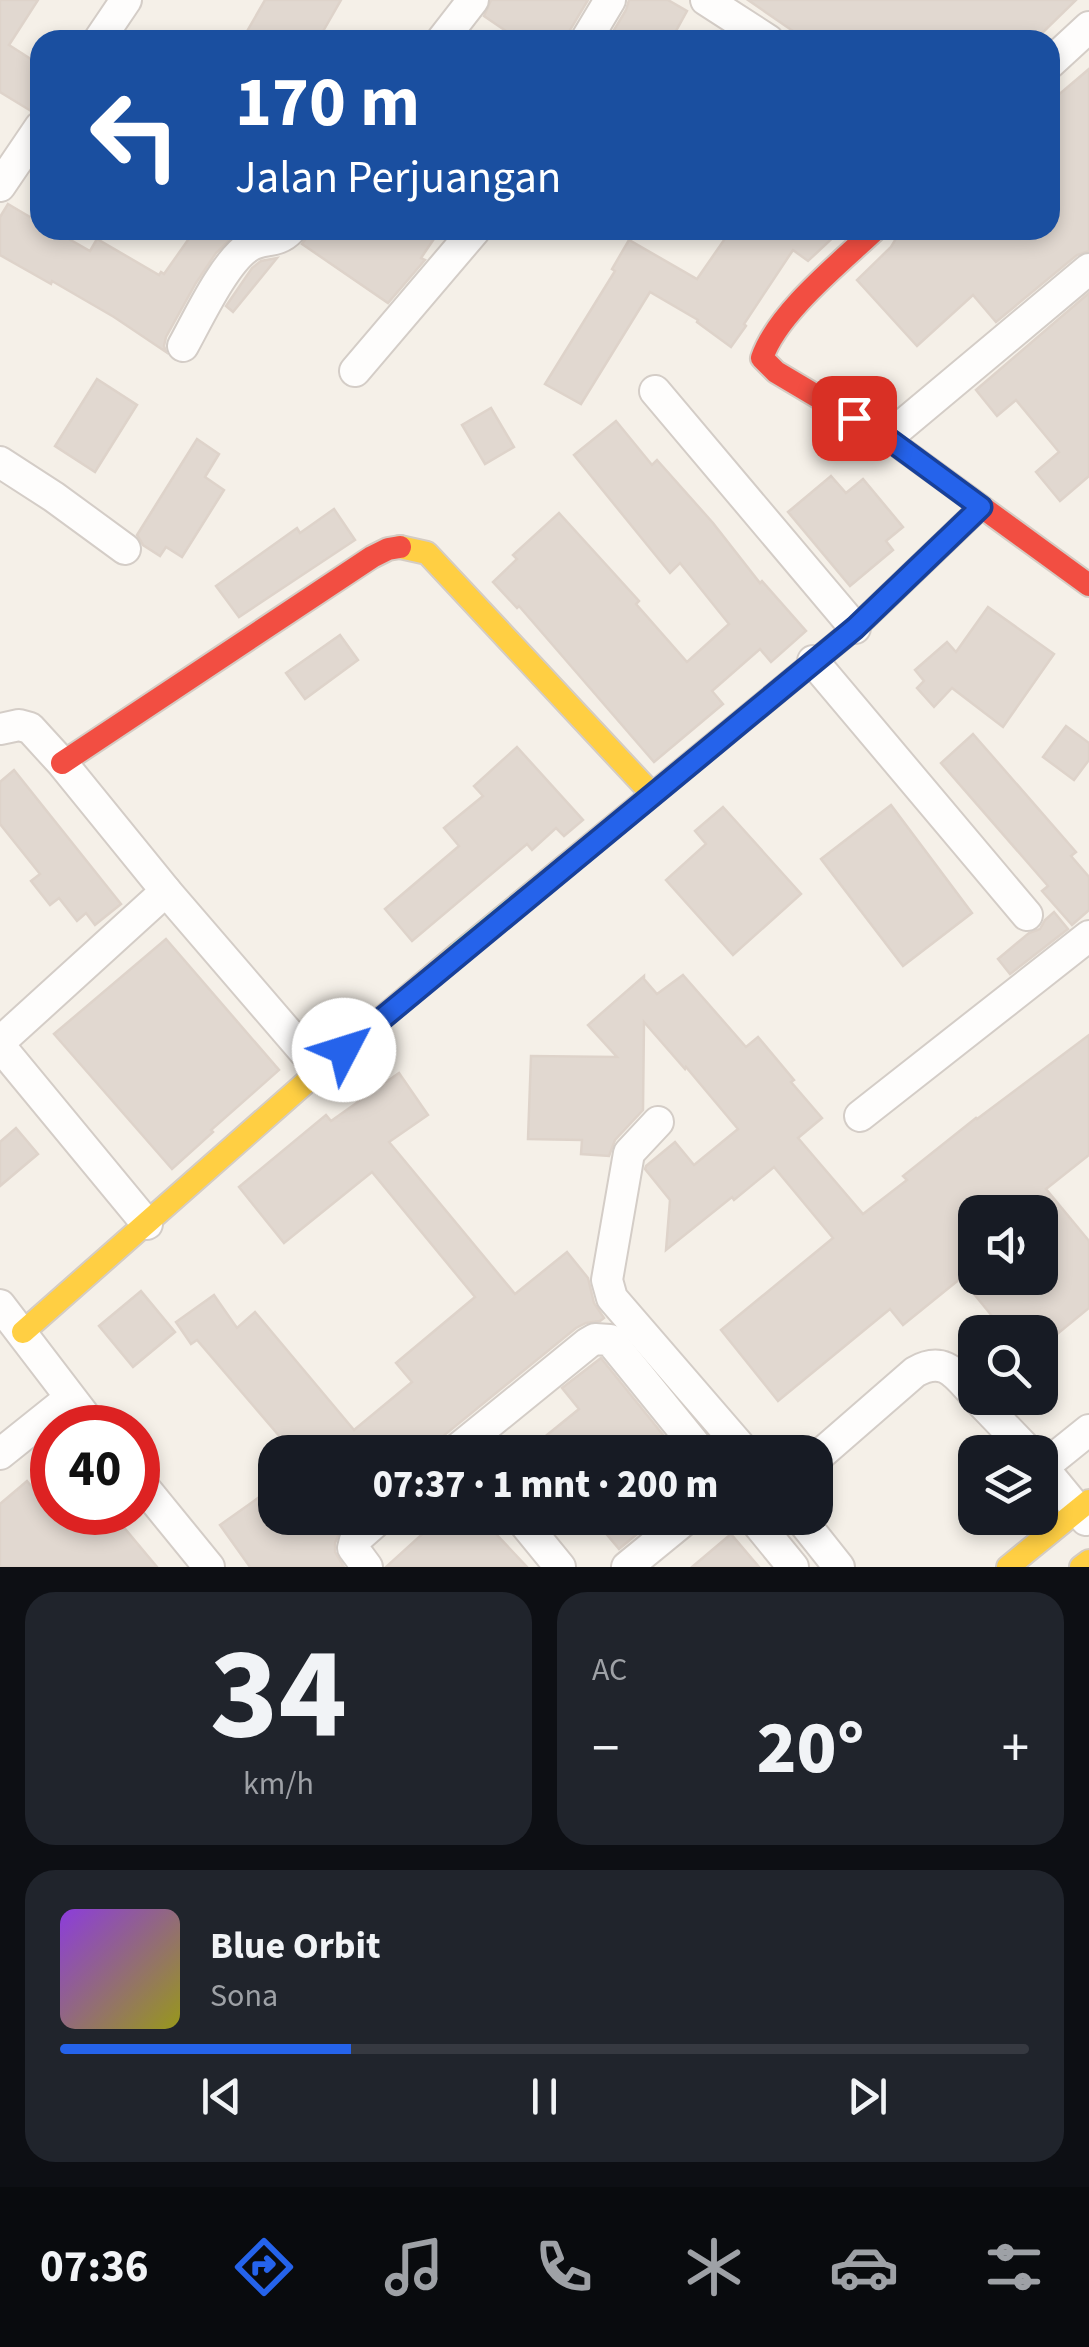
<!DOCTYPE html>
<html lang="id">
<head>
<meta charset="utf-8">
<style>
	body { margin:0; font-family:"Source Sans 3",sans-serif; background:#20242c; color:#f1f3f6; height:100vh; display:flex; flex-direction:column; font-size:38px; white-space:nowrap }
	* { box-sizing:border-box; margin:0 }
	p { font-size:32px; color:#9ea1a6 }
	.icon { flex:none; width:55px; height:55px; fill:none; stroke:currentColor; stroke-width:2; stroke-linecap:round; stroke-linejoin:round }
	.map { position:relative; height:1567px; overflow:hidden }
	.panel { display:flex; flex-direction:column; gap:25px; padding:25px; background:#0d0f14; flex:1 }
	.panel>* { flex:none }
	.top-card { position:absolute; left:30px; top:30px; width:1030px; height:210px; border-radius:30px; box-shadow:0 5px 15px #0003; background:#1a4fa0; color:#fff; overflow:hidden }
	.tools { position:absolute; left:958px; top:1195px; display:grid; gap:20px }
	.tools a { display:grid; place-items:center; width:100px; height:100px; border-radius:20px; background:#171b24; box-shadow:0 5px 15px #0003; font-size:50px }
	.speed { position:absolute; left:30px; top:1405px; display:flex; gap:20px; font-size:50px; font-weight:700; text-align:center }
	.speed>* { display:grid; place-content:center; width:130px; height:130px; border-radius:50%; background:#171b24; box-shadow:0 5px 15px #0003; line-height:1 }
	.speed .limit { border:15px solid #d22; background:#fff; color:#111 }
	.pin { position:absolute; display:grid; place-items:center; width:85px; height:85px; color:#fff; margin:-42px; border-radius:20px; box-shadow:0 5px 15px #0006 }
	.me { position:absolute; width:110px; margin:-55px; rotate:50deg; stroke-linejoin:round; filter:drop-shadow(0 0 8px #0008) }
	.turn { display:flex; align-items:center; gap:35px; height:210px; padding:0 40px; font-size:45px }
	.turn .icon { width:130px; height:130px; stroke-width:2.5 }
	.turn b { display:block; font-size:70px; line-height:85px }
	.big { font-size:75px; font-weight:800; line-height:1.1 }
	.panel .widget { flex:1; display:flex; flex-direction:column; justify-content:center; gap:15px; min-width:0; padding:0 35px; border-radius:30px; background:#20242c }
	.panel .dial { align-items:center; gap:0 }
	.dial b { font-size:130px; line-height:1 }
	.song { display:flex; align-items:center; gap:30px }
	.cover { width:120px; height:120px; border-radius:15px; background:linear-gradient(135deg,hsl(270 70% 55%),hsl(60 70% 35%)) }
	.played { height:10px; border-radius:5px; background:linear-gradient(90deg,#2563eb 30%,#363941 30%) }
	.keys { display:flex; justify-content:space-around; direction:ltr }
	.heat { display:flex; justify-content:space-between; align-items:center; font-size:55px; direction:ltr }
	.panel .tiles { flex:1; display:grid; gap:25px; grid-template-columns:1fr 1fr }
	.widget:last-child { grid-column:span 2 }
	.trip { position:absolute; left:258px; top:1435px; width:575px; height:100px; border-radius:30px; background:#171b24; box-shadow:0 5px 15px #0003; font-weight:800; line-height:100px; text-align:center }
	.menu { display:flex; height:160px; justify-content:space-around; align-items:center; background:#090b0e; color:#9ea1a6 }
	.menu .icon { width:70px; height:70px }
	.menu .selected { color:#2563eb }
	.menu b { font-size:45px; color:#f1f3f6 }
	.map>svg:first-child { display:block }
</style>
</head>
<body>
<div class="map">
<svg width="1089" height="1567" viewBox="0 0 1089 1567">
	<rect width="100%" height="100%" fill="#f5f0e8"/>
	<!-- building -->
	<g fill="#e1d8d0" stroke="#ded3ca" stroke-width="2.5" fill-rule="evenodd">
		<polygon points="0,0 38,0 9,45 40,65 40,108 31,111 0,92"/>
		<polygon points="265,0 341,0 318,40 242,40"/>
		<polygon points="491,0 588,0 570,30 567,40 519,40 484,16"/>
		<polygon points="629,0 668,0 687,11 671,40 608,40 626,10"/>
		<polygon points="748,0 1076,0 1035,40 806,40"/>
		<polygon points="1089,69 1089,251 1077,255 996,322 973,295 917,346 857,280 891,247 897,237 898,230 1050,230 1050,102"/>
		<polygon points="8,204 40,223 40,230 53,230 90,251 97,239 159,275 161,272 164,274 195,230 240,230 216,253 196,283 166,337 164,346 166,352 114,317 52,281 51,284 0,255 0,217"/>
		<polygon points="308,230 440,230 421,258 425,260 388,303 302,244 307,237"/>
		<polygon points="731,230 841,230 808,261 793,250 744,324 746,326 731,347 697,322 698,320 650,292 581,404 545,384 615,271 612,269 629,240 697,279"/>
		<polygon points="277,258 233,312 226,306 252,268 261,261"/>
		<polygon points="1089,293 1089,476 1060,501 1036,472 1059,452 1016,400 997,416 976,390"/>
		<polygon points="97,379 137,405 95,472 55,446"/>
		<polygon points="491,408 514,447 485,464 462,425"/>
		<polygon points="616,421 652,465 657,460 713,523 760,583 762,581 806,631 771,662 760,649 712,691 723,704 654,762 519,606 517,608 493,582 517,559 513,555 559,513 639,601 636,604 687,662 729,624 680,563 670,573 574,455"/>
		<polygon points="197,439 219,454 205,477 224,490 182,557 166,547 160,556 143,545 137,535"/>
		<polygon points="831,476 846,493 863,479 903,527 886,541 893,550 850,586 788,512"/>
		<polygon points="334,509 355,540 239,617 216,586 297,528 300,533"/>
		<polygon points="988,607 1054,654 1003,727 952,688 934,707 917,688 924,681 915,670 947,642 956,652"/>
		<polygon points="340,635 358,660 305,699 286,673"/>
		<polygon points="1066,726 1089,743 1089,760 1074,780 1043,757"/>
		<polygon points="973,734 1076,852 1071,856 1089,877 1089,910 1072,925 1042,891 1048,886 941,763"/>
		<polygon points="517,747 583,820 564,836 556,828 532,850 527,844 412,941 385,909 459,846 444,828 483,796 474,786"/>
		<polygon points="14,770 121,904 95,925 86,913 77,921 59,898 50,905 31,881 40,874 0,824 0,782"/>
		<polygon points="891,805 972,913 903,966 821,859"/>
		<polygon points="723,807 801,894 733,955 666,880 706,844 695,831"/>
		<polygon points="1054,912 1068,929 1010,974 998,959 1029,933 1040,929 1045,920"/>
		<polygon points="166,939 279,1070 211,1130 213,1132 172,1169 54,1034"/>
		<path d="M683,975L746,1047L758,1037L794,1080L791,1082L822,1118L798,1138L863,1214L907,1180L903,1176L976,1118L977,1119L1089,1035V1155L1046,1189L1089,1241V1308L1040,1348V1332H973L992,1316L961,1278L903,1325L890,1309L778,1401L721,1330L833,1238L774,1167L734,1200L732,1197L666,1250L670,1200L645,1169L646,1166L675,1142L694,1165L738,1129L686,1067L685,1069L644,1022L643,1110L615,1140L609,1156L581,1154L582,1140L528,1139L531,1056L617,1057L588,1025L644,976V979L657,994ZM975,1212H1040V1278H962L975,1266Z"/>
		<polygon points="399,1073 428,1115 389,1142 515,1294 567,1252 588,1278 594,1303 604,1318 600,1321 586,1323 576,1328 442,1437 437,1444 436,1452 293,1452 197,1340 191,1344 176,1322 214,1295 237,1328 255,1312 354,1430 412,1382 396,1363 475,1297 372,1172 284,1243 239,1187 326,1115 331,1121"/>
		<polygon points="16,1128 38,1154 0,1186 0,1142"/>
		<polygon points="141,1291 175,1332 133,1367 99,1326"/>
		<polygon points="601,1358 677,1452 561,1452 547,1435 579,1409 562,1388"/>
		<polygon points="27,1481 52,1512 111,1512 157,1567 0,1567 0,1504"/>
		<polygon points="275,1486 275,1518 352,1518 342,1527 335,1543 335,1552 344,1567 250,1567 220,1525"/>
		<polygon points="440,1518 481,1518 527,1567 386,1567"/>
		<polygon points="593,1518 642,1518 648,1525 619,1549"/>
		<polygon points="731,1534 759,1567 692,1567"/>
	</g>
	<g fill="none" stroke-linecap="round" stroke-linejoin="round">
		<defs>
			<g id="street">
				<polyline points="706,0 768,40"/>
				<polyline points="99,40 126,0"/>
				<polyline points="442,40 473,0"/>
				<polyline points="586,40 610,0"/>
				<polyline points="1050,63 1089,27"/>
				<polyline points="0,186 40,127"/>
				<path d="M183,346C198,319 224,263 248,247C262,237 277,244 290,230"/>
				<polyline points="355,371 475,230"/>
				<polyline points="655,391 855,628"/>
				<polyline points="887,438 1089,269"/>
				<polyline points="0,462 54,497 125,549"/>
				<polyline points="813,661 1027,915"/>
				<polyline points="0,729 19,725 30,728 62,763 166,891 320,1070"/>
				<polyline points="0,1042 166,891"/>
				<polyline points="0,1046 147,1224"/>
				<polyline points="860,1116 1089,936"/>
				<polyline points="658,1122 629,1153 607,1280 612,1298 745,1452"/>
				<polyline points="0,1305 94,1428"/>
				<polyline points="977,1398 1029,1452"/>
				<polyline points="454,1452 588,1343 595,1339 610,1340 701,1452"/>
				<polyline points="0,1454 70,1398"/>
				<path d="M815,1459L915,1372C945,1355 956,1375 975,1395"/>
				<polyline points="1040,1464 1086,1520"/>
				<polyline points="1043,1467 1089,1430"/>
				<polyline points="138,1480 209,1567"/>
				<polyline points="520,1518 560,1567"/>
				<polyline points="753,1518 793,1567"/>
				<polyline points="800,1518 839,1567"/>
				<polyline points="367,1567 353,1548 355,1540 380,1518"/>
				<polyline points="627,1567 687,1518"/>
			</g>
			<polyline id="fast" points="458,954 855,628 981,507"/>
			<g id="slow">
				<polyline points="400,547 427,553 652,794"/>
				<polyline points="23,1332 320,1070 458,954"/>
				<polyline points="1008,1567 1089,1501"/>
				<polyline points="1081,1567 1089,1561"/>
			</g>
			<g id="jam">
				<path d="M875,230C840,263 777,313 762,358L776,372L887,438L1089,585"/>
				<polyline points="62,763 372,557 388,549 400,547"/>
			</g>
		</defs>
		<!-- street casing -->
		<use href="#street" stroke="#d4cdc7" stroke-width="34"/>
		<!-- fast casing -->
		<use href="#fast" stroke="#d4ccc4" stroke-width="26"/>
		<!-- slow casing -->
		<use href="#slow" stroke="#d4ccc4" stroke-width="26"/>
		<!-- jam casing -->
		<use href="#jam" stroke="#d4ccc4" stroke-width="26"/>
		<!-- street -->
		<use href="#street" stroke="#fefdfc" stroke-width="30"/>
		<!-- fast -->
		<use href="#fast" stroke="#16e098" stroke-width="22"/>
		<!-- slow -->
		<use href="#slow" stroke="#ffcf43" stroke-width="22"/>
		<!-- jam -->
		<use href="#jam" stroke="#f24e42" stroke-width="22"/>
	</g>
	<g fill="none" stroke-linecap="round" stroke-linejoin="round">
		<defs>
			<polyline id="route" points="344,1050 855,628 981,507 887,438 854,418"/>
		</defs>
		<!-- route casing -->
		<use href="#route" stroke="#184099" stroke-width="25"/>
		<!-- route -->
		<use href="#route" stroke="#2563eb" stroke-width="18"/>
	</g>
</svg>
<div class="tools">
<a><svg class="icon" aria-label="sound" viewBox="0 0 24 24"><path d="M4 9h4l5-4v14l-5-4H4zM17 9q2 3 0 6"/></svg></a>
<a><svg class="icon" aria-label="search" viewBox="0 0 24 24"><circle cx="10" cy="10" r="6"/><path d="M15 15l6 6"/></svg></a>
<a><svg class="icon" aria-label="layers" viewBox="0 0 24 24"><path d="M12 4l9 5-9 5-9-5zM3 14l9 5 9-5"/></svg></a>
</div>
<div class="speed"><div class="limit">40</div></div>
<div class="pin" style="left:854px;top:418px;background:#d93025"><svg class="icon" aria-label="arrive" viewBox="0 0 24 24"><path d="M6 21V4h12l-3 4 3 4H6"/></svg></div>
<svg class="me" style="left:344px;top:1050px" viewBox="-20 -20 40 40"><circle r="19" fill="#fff"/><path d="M0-13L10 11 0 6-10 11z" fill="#2563eb"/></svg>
<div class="trip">07:37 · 1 mnt · 200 m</div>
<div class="top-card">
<div class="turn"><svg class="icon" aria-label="left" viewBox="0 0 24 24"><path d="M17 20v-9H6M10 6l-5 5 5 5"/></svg><div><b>170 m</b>Jalan Perjuangan</div></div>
</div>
</div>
<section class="panel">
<div class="tiles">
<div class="widget dial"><b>34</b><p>km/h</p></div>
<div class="widget"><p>AC</p>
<div class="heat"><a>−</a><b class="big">20°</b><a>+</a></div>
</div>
<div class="widget">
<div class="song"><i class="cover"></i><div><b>Blue Orbit</b><p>Sona</p></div></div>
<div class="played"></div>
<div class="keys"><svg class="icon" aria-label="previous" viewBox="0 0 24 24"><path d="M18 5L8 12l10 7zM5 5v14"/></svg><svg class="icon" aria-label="pause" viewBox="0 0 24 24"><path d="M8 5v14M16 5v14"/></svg><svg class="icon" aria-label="next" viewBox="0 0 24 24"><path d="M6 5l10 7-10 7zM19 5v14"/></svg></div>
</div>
</div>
</section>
<nav class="menu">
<b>07:36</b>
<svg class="icon selected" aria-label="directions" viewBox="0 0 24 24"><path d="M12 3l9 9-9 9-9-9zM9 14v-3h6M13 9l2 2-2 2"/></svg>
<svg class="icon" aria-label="music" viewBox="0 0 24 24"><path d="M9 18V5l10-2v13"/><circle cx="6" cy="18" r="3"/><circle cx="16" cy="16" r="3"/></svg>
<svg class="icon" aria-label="phone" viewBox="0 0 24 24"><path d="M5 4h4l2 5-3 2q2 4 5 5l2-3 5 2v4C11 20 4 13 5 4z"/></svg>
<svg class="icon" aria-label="climate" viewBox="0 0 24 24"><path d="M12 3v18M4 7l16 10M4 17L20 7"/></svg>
<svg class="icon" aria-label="car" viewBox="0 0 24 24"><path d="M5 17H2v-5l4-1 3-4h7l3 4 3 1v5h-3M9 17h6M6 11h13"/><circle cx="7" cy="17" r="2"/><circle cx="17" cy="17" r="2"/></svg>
<svg class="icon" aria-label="filters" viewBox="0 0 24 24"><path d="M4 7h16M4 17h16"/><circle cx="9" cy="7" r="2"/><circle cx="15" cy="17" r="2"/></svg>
</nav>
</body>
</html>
